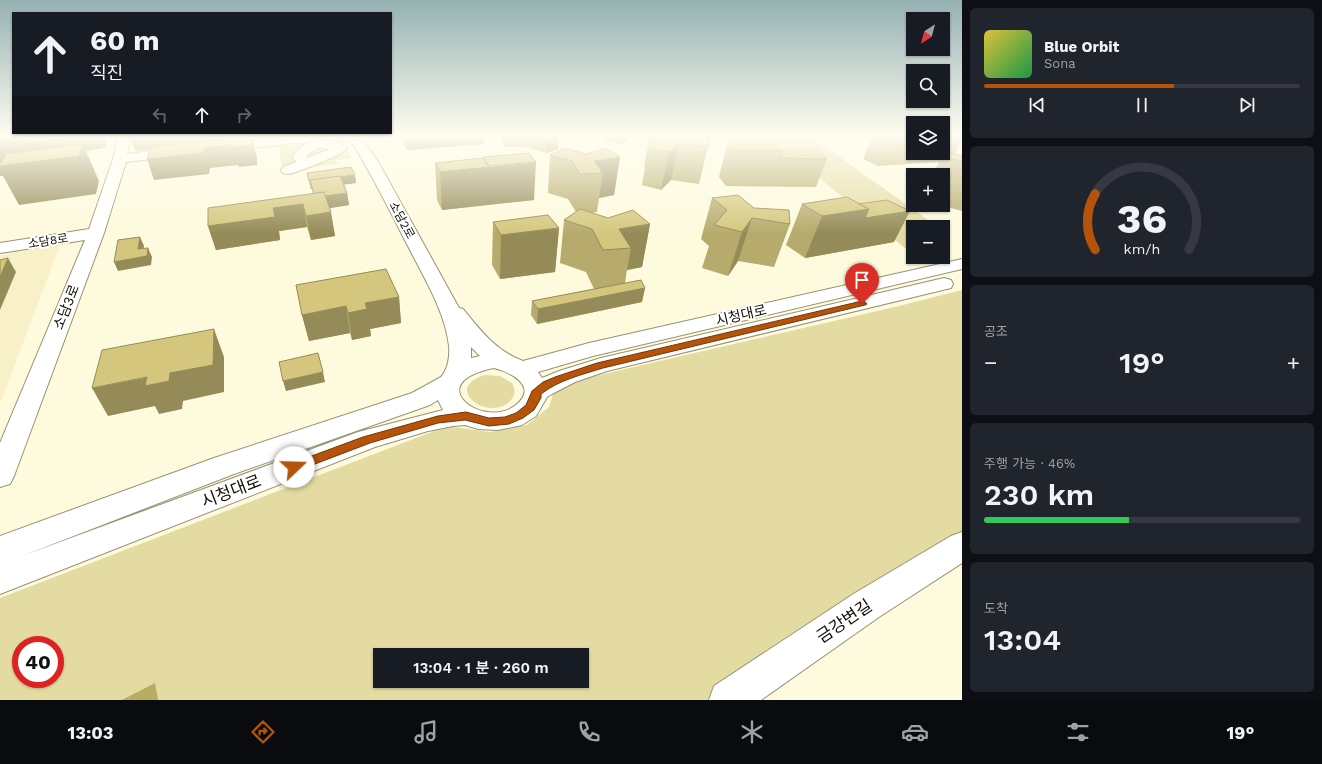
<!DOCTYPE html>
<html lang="ko">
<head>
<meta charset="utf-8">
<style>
	body { margin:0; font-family:"Work Sans","Noto Sans KR",sans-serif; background:#20242c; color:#f1f3f6; height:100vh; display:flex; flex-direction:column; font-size:15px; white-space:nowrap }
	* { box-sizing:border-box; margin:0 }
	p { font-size:13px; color:#9ea1a6 }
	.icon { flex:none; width:22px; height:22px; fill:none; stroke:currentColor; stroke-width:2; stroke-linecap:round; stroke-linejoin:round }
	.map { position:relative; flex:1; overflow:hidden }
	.side { display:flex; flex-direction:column; gap:8px; padding:8px; background:#0d0f14; width:360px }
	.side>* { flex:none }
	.hud { position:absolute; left:12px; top:12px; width:380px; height:122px; border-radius:0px; box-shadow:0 1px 3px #0004; background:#171b24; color:#f1f3f6; overflow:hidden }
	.needle { width:26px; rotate:216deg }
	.buttons { position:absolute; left:906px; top:12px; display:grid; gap:8px }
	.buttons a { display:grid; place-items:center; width:44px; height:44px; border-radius:0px; background:#171b24; box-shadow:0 1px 3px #0004; font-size:20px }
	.speed { position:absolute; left:12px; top:636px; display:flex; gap:8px; font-size:20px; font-weight:700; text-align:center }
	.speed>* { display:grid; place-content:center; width:52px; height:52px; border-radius:50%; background:#171b24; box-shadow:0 1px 3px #0004; line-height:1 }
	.speed .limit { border:6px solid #d22; background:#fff; color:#111 }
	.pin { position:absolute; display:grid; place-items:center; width:34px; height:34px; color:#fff; margin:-41px -17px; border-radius:50% 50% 50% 0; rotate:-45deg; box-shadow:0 0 4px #0007 }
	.pin .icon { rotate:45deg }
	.me { position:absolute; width:44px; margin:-22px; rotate:69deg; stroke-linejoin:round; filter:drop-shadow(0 0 3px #0008) }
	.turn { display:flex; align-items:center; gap:14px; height:84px; padding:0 12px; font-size:18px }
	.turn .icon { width:52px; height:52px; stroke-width:2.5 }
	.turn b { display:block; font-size:28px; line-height:34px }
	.lanes { display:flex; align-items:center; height:38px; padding:0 12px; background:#0003; justify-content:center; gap:20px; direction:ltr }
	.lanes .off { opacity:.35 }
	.big { font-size:30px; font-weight:600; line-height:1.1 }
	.side .tile { flex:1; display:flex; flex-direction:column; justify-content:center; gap:6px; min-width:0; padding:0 14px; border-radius:6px; background:#20242c }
	.side .dial { align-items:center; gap:0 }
	.dial svg { height:104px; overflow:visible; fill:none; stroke:#363941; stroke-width:7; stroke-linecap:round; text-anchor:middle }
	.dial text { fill:#f1f3f6; stroke:none }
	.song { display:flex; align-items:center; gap:12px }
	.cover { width:48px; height:48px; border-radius:6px; background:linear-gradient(135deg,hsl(50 70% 55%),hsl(140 70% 35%)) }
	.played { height:4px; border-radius:2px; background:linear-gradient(90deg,#b45309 60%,#363941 60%) }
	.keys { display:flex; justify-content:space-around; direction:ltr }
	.heat { display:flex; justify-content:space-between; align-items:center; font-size:22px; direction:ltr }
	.charge { height:6px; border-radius:3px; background:linear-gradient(90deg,#34c759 46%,#363941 0) }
	.trip { position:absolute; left:373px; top:648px; width:216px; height:40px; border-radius:0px; background:#171b24; box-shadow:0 1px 3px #0004; font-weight:600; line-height:40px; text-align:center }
	.dock { display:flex; height:64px; justify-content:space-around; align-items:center; background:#090b0e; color:#9ea1a6 }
	.dock .icon { width:28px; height:28px }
	.dock .selected { color:#b45309 }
	.dock b { font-size:18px; color:#f1f3f6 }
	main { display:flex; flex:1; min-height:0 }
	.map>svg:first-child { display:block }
</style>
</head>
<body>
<main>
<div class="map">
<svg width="962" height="700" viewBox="0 0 962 700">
	<rect width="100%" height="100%" fill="#fefade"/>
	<!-- built -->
	<polygon fill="#f8f1c7" points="60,245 0,404 0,255"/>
	<!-- green -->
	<g fill="#e4dba3" fill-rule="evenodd">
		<polygon points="768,136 810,136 938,227 913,227 913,248 906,249"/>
		<polygon points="343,138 351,158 335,160 337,164 283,170 278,145"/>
		<path d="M962,290V538L718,700H0V598L447,426L490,432L527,425L549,407L554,391L582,379L899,306ZM21,645H55V679H21ZM380,655H582V681H380Z"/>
		<path d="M485,375L500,376L512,383C515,389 516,394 511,400C489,424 441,388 485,375Z"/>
	</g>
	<!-- water -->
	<polygon fill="#b8ac62" points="155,683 158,700 122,700"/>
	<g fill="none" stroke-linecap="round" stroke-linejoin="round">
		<defs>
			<g id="minor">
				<polygon points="118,136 130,136 127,154 178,148 183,149 184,152 183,155 178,156 126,162 104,233 14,476 10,484 0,487 0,443 85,240 0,253 0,243 89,229 113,159"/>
				<polygon points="291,136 328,136 326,139 322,140 224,151 220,150 218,147 220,144 224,143"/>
				<path d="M348,136H360L380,165L459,308L463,309C481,331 496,351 523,361L589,343L962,259V269L593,356L538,372L542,378L559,371L601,358L944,278L951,280L953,284L951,288L607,371L575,382L552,394L547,397L536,416L522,425L498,430L478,429L465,425L453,426L428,431L375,447L0,594V536L214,458L412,393L441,377C448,369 450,356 449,346C445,311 424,278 409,248C389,210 371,172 348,136ZM471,347L480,356L471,358ZM494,368C510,372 538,386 517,404C486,432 418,383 494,368ZM438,400L443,410L358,432L22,556L234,474L430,405Z"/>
				<path d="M318,140C327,140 342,142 347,149C344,154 296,173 289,174C287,174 286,174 283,173L281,170L283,167L296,162L292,157C299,147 306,143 318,140ZM318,148L331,149L306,158L308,154Z"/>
				<polygon points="962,532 962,563 879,617 761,700 709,700 714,686 855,593 951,536"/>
			</g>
		</defs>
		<!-- minor casing -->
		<use href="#minor" stroke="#979272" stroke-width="2"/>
		<!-- minor -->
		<use href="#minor" fill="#fff" fill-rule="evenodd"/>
	</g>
	<!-- wall -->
	<g fill="#b6ab6c">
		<polygon points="403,136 484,136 484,144 407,150 404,144"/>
		<polygon points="502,136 559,136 558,149 547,153 525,147 504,147 502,140"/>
		<polygon points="606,136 757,136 757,137 775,140 774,142 783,150 827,159 816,187 726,186 719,177 728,141 738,142 739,137 695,138 710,138 699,184 671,180 661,190 642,185 645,167 644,166 649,139 631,137 621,144 605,141"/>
		<polygon points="873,136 913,136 913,153 943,153 943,136 962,136 962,140 955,154 962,155 962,211 943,206 944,200 943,199 943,175 932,175 939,162 878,166 863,159"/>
		<polygon points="586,154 620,157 614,195 599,198 597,212 591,213 608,218 650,224 642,267 627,270 625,283 645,288 642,302 537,324 531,315 532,301 594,289 586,272 560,263 564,220 576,212 568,199 548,193 550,155"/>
		<polygon points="435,163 534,200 442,210 437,200"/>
		<polygon points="307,173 355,175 356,183 344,184 347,193 349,205 330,208 335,236 311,240 307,227 279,231 280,240 216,250 208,226 313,194 312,189 311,189"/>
		<polygon points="712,198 754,208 790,224 774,267 738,261 728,276 702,268 709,246 701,239"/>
		<polygon points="802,204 894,242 805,258 786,245"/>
		<polygon points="493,222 559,228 555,272 500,279 492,265"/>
		<polygon points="399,297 401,323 370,329 371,336 352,340 350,333 309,341 302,315"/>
	</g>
	<!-- shaded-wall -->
	<g fill="#948b58">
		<polygon points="11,136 104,136 107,144 104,148 86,151 99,181 96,194 19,205 3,176 0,176 0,142"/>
		<polygon points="130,136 233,136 233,140 186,145 185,140 184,146 135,151"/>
		<polygon points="234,136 275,136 252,138 257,156 257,165 239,167 238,165 210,168 209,174 154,180 147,159 204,148 235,140"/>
		<polygon points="406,136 484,136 484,144 407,150"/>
		<polygon points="548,136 559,136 558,149 547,153"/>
		<polygon points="623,136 631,136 631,137 621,144"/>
		<polygon points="679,143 671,180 661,190 669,152"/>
		<polygon points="620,157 614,195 599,198 603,173 594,161"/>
		<polygon points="536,162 534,200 442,210 440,172"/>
		<polygon points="355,175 356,183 313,189 310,181"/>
		<polygon points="309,181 310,181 312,189 311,189"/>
		<polygon points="347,193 349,205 318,210 316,198"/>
		<polygon points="303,204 307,227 279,231 280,240 216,250 208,226 273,208"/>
		<polygon points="869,209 910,211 894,242 805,258 822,216"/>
		<polygon points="331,212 335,236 311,240 306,216"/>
		<polygon points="752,218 738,261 728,276 742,232"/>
		<polygon points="650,224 642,267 627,270 631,248 619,229"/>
		<polygon points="559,228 555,272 500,279 501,235"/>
		<polygon points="140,237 144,246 142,257 148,248 152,257 151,265 118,271 114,262 138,249"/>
		<polygon points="8,258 16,272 0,310 0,277"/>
		<polygon points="645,288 642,302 537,324 538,309"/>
		<polygon points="399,297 401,323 370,329 371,336 352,340 348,313 365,303"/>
		<polygon points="346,306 350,333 309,341 302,315"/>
		<polygon points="214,329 224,357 224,392 183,401 182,409 159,414 155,406 108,416 92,388 170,373"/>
		<polygon points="323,372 325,382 286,391 283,381"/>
	</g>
	<!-- building -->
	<g fill="#d4c77d" stroke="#948b58">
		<polygon points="0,136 11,136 8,141 0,142"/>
		<polygon points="22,136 87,136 25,143"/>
		<polygon points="657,136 681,136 682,137 710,138 708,147 679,143 669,152 649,148 660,139"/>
		<polygon points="740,136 755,136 757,137 760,136 770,136 775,140 769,142 742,142 741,140 744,139"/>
		<polygon points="882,136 913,136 913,138 889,140"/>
		<polygon points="252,137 252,145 234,147 234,144 204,148 203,153 147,159 151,147"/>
		<polygon points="728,141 774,142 783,150 736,150"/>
		<polygon points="83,144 79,156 0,166 0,164 6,154"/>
		<polygon points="564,148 586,154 606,148 620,157 594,161 603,173 580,174 572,161 550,155"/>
		<polygon points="783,150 817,150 827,159 780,158"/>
		<polygon points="944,152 962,155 962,161 943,157"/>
		<polygon points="529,153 536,162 489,166 483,157"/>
		<polygon points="483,158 489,167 440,172 435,163"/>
		<polygon points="351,167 355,175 310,180 310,181 309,181 307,173"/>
		<polygon points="340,176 347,193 325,196 324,192 314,194 310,180"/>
		<polygon points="324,192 331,212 306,216 303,204 273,208 275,217 208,226 208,208"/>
		<polygon points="738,195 754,208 789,210 790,224 752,218 742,232 714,225 727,210 712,198"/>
		<polygon points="847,197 869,209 822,216 802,204"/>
		<polygon points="887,200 910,211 865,218 869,209 859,204"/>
		<polygon points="580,209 608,218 633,210 650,224 619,229 631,248 603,250 592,229 564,220"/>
		<polygon points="548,215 559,228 501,235 493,222"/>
		<polygon points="140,237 138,249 148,248 147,256 114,262 118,240"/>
		<polygon points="8,258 0,277 0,260"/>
		<polygon points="386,269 399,297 365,303 367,309 348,313 346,306 302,315 296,285"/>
		<polygon points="641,280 645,288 538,309 532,301"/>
		<polygon points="214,329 213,365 170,373 169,381 145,386 147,377 92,388 102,350"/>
		<polygon points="318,353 323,372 283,381 279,362"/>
	</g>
	<!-- sky -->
	<linearGradient id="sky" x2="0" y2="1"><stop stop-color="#95b1b2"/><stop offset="0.58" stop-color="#fffdf0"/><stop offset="1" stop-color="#fffdf0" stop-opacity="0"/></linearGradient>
	<rect width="962" height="234" fill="url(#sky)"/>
	<!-- route -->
	<path fill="#b45309" stroke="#753606" d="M862,301L865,302L867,304L865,305L603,368C581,375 559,380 541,394V398L534,410L523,418L509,424L489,426L465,420L438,423L370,443L294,472L290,471L288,467L290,464L363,437L438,416L466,412L489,418L505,417L516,413L526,405L532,391L543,382L555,377L597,363Z"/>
	<g text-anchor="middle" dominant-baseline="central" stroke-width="4" stroke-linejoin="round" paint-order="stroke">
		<!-- far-street labels -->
		<g font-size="12" fill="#100e04" stroke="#fff">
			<text transform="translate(402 220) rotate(62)">소담2로</text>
			<text transform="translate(48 241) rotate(-9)">소담8로</text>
		</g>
		<!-- street labels -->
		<g font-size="14" fill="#100e04" stroke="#fff">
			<text transform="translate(66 307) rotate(-68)">소담3로</text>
			<text transform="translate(741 315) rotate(-13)">시청대로</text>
		</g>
		<!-- near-street labels -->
		<g font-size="17" fill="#100e04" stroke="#fff">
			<text transform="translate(231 491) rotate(-21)">시청대로</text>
			<text transform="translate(844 621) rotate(-34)">금강변길</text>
		</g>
	</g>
</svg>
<div class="buttons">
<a><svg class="needle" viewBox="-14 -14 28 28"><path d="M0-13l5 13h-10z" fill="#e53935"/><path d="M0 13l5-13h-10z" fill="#9ea1a6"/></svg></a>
<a><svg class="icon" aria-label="search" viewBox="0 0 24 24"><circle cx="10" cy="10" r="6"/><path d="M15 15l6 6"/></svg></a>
<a><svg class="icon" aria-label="layers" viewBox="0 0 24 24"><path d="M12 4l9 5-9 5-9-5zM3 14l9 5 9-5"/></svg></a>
<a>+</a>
<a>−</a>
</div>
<div class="speed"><div class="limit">40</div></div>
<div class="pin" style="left:862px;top:304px;background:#d93025"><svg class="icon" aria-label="arrive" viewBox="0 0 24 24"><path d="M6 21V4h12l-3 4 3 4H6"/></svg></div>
<svg class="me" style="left:294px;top:467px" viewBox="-20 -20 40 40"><circle r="19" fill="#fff"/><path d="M0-13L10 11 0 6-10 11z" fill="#b45309"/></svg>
<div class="trip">13:04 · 1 분 · 260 m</div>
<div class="hud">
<div class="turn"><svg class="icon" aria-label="ahead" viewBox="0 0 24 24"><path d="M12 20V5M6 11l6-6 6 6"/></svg><div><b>60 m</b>직진</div></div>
<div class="lanes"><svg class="icon off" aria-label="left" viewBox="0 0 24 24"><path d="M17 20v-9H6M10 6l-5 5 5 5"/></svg><svg class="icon" aria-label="ahead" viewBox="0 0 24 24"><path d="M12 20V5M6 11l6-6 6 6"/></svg><svg class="icon off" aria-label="right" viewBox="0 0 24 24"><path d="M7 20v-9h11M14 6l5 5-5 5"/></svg></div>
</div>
</div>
<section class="side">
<div class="tile">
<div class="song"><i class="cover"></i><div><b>Blue Orbit</b><p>Sona</p></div></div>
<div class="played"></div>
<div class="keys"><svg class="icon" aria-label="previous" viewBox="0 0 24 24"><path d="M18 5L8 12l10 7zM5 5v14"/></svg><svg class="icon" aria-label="pause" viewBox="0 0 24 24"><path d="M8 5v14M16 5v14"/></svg><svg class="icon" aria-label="next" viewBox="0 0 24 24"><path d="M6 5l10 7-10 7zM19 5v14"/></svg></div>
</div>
<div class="tile dial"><svg viewBox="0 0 100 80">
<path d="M14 69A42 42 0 1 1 86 69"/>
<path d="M14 69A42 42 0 0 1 14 26" stroke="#b45309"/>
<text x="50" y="56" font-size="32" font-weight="700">36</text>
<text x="50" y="72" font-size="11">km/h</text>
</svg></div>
<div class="tile"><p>공조</p>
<div class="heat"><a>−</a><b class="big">19°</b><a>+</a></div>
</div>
<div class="tile"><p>주행 가능 · 46%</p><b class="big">230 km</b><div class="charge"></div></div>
<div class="tile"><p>도착</p><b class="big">13:04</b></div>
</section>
</main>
<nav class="dock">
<b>13:03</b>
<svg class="icon selected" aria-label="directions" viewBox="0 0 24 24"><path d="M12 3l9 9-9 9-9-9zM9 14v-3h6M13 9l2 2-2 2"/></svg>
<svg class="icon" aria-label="music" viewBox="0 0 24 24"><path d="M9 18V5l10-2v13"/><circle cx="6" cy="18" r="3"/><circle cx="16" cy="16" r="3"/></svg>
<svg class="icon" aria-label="phone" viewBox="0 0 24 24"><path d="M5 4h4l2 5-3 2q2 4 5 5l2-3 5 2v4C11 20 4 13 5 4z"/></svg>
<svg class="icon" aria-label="climate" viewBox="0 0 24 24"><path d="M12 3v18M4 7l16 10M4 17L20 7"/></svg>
<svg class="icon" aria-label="car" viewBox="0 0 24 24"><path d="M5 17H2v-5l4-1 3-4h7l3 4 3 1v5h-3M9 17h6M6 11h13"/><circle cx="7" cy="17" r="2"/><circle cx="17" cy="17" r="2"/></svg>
<svg class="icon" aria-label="filters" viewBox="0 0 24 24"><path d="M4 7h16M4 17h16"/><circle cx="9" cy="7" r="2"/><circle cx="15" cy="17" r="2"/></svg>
<b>19°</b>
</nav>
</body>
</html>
